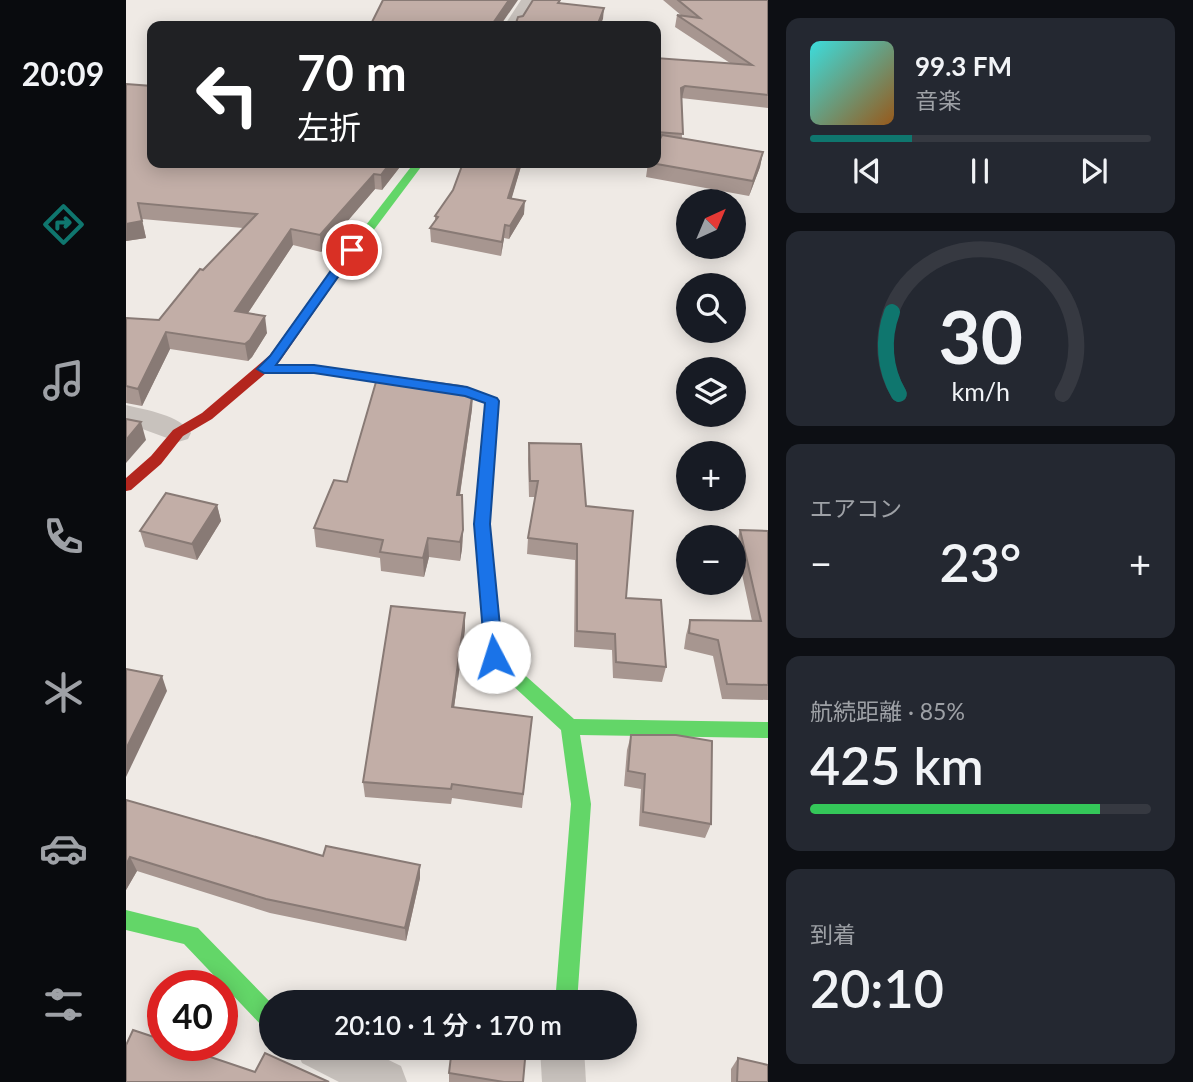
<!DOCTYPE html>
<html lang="ja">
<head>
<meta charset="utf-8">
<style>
	body { margin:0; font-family:Lato,"Noto Sans JP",sans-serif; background:#242831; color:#f1f3f6; height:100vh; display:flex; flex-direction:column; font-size:26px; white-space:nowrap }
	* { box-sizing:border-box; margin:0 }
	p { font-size:23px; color:#9ea1a6 }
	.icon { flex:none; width:38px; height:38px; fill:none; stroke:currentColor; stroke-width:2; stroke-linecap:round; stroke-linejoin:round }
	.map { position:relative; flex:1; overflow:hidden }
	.details { display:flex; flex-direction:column; gap:18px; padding:18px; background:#0d0f14; width:425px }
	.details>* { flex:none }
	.guide { position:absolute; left:21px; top:21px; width:514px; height:147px; border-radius:14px; box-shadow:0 4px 18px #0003; background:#202124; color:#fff; overflow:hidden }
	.needle { width:46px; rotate:44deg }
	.buttons { position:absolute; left:550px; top:189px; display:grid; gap:14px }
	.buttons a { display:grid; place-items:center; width:70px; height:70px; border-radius:50%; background:#171b24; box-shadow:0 4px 18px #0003; font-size:35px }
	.speed { position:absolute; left:21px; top:970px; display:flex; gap:14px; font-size:35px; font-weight:700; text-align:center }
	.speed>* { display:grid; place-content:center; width:91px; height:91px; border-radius:50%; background:#171b24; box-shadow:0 4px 18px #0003; line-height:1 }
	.speed .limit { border:10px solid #d22; background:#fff; color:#111 }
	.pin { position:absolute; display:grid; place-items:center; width:60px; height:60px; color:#fff; margin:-30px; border:4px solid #fff; border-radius:50%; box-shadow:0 2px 7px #0007 }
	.me { position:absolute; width:77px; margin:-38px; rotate:355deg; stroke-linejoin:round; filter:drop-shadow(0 0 5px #0008) }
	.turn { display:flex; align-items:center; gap:24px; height:147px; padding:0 35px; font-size:32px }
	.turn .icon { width:91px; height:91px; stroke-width:2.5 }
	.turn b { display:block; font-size:49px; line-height:60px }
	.big { font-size:52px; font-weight:600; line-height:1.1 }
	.details .card { flex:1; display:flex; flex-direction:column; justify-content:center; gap:10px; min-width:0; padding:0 24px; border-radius:14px; background:#242831 }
	.details .dial { align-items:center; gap:0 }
	.dial svg { height:182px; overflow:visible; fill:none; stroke:#363941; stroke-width:7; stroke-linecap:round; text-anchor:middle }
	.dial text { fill:#f1f3f6; stroke:none }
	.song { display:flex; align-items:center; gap:21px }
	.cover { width:84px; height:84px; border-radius:10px; background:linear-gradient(135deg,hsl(180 70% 55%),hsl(30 70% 35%)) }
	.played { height:7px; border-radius:4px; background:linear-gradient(90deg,#0f766e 30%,#363941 30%) }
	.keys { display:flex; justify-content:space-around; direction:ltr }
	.heat { display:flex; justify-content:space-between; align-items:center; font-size:38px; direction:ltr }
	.charge { height:10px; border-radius:5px; background:linear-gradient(90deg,#34c759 85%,#363941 0) }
	.trip { position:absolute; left:133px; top:990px; width:378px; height:70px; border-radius:35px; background:#171b24; box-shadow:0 4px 18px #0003; font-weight:600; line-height:70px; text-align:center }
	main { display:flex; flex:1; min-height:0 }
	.menu { display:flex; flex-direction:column; width:126px; justify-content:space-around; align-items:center; background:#090b0e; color:#9ea1a6 }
	.menu .icon { width:49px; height:49px }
	.menu .selected { color:#0f766e }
	.menu b { font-size:32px; color:#f1f3f6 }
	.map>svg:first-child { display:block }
</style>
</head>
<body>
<main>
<nav class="menu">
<b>20:09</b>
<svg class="icon selected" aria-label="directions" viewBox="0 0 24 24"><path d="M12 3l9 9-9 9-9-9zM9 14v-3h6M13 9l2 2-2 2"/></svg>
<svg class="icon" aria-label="music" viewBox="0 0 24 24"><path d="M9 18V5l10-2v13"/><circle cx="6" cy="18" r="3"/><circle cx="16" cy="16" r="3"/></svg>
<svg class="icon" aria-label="phone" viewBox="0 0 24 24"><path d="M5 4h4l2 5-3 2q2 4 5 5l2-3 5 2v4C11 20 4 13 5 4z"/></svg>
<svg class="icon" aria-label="climate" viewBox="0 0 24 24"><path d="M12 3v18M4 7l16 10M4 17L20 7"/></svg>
<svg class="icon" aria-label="car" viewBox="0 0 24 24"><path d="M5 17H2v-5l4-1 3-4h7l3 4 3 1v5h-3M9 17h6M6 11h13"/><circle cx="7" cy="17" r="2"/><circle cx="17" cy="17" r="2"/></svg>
<svg class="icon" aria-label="filters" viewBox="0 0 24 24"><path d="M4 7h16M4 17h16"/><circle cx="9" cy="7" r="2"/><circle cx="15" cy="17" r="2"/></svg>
</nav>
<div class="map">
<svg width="642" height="1082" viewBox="0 0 642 1082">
	<rect width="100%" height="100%" fill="#efeae5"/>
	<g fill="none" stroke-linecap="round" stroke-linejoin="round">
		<!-- street -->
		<g fill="#c8c2bd" fill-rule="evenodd">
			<polygon points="395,0 411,0 394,26 378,26"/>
			<path d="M0,405C20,410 54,415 65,433L62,439L52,442L0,423Z"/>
			<polygon points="169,1048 238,1048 275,1066 281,1082 213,1082 176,1063"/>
			<polygon points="414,1048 458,1048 460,1082 416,1082"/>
		</g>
		<!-- fast -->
		<g fill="#63d668" fill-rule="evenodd">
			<polygon points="288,163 298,163 214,275 206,275 206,269"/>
			<polygon points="377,659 383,661 448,719 642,722 642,738 454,735 465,804 451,1003 429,1003 445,804 435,730 371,671 368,666 371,661"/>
			<polygon points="0,910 72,928 145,1003 145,1030 137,1027 58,944 0,930"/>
		</g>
		<!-- slow -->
		<path fill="#ff974d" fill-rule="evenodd" d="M138,365H188L341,388L371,398L373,401L364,524L376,654L386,666L383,671C372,675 364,667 359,657L348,524L359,403L339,396L188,373L133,372V366Z"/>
		<!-- jam -->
		<polygon fill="#b3261e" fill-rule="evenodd" points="210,268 216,272 154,361 86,419 57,436 35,464 5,490 0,491 0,478 25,456 47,430 76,413 144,355 206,269"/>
	</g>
	<!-- wall -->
	<g fill="#a79690">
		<polygon points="537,0 642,0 642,108 555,98 556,138 637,152 634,167 623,196 520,177 522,163 531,145 530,145 530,58 604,63 549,27 551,15 556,16"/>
		<polygon points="0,84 26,163 277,163 256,190 249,189 195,252 167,245 122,313 141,333 126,357 122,361 44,349 16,406 0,403 0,318 33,320 77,270 117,228 16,219 20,238 0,241"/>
		<polygon points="337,163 396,163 385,199 398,214 383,239 378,238 375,256 305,242 304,228 309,222 309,216 327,190"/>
		<polygon points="347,390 346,409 334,495 337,530 336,549 334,561 303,557 298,577 255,571 254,558 190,547 188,528 221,482"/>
		<polygon points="403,443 460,506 500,598 540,667 536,682 487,678 486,650 448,647 449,560 401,554 402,538 409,497 403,497 402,459"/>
		<polygon points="91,505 95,521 71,560 19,547 14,531"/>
		<polygon points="614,530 642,531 642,700 596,699 587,656 558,649 560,635 564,620 626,621 610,546"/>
		<polygon points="339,629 328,707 406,717 396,808 326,798 325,804 239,797 237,782"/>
		<polygon points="505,735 585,824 579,838 513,826 515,789 498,786 501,750"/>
		<polygon points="0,800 197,856 294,878 280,941 144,913 11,871 0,890"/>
		<polygon points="612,1058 642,1082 605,1082 605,1069"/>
		<polygon points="323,1073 397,1082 323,1082"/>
	</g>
	<!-- shaded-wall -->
	<g fill="#887a75">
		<polygon points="383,0 392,0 374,26 365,26"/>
		<polygon points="478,8 477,19 474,26 471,26"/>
		<polygon points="559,86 556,98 553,100 555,88"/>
		<polygon points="637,152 634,167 623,196 627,181"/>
		<polygon points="264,163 277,163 256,190 255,175"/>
		<polygon points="393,163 396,163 382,211 382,198"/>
		<polygon points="248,174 249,189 195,252 194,235"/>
		<polygon points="399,201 398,214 383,239 384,226"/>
		<polygon points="12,203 20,238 0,241 0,224"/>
		<polygon points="379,225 378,238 375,256 376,242"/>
		<polygon points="165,229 167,245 112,328 109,311"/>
		<polygon points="139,316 141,333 126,357 122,361 119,344"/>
		<polygon points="40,332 44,349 16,406 12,389"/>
		<polygon points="347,390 346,409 331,514 331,495"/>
		<polygon points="15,422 20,440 0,463 0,440"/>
		<polygon points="91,505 95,521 71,560 66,544"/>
		<polygon points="337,530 336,549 334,561 334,542"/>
		<polygon points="302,538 303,557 298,577 297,558"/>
		<polygon points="339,613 339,629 326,722 326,707"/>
		<polygon points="36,676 41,691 0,777 0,749"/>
		<polygon points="4,857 11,871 0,890 0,865"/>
		<polygon points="294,865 294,878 280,941 279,928"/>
	</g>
	<!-- building -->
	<g fill="#c2aea7" stroke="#887a75" stroke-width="2">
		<polygon points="257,0 383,0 365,26 244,26"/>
		<polygon points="407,0 434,0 432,3 478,8 471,26 389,26 392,17 397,16"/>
		<polygon points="552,0 642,0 642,95 559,86 555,88 557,134 530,132 530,58 626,65 551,15 574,18"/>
		<polygon points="0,84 26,86 26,163 264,163 255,175 248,174 194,235 165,229 109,311 139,316 124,340 119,344 40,332 12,389 0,386 0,318 33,320 74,269 77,270 131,214 12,203 16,221 0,224"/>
		<polygon points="536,135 637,152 627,181 525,163 530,163 530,147"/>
		<polygon points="337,163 393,163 382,198 399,201 384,226 379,225 376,242 304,228 312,217 309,216 327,190"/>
		<polygon points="252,375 335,386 347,390 331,495 336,495 337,530 334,542 302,538 297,558 254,552 257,540 188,528 208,480 221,482"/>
		<polygon points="0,419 15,422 0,440"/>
		<polygon points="403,443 455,444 460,506 507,511 500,598 535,600 540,667 490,662 489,634 451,631 451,544 402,538 412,481 404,481"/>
		<polygon points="40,493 91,505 66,544 14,531"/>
		<polygon points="614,530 642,531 642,685 601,684 592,640 563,633 564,620 635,621"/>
		<polygon points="265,606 339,613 326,707 406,717 397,794 326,784 325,789 237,782"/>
		<polygon points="0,669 36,676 0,749"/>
		<polygon points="505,735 550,735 586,741 585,824 517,812 519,774 502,771"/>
		<polygon points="0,800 197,856 200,846 294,865 279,928 140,899 4,857 0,865"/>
		<polygon points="7,1030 37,1040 37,1045 49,1045 129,1072 139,1053 203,1082 0,1082 0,1045"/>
		<polygon points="326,1048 400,1048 397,1082 378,1082 323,1073"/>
		<polygon points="612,1058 642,1065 642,1082 611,1082"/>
	</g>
	<!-- route -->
	<polygon fill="#1a73e8" stroke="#114b97" stroke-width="2" points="226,247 231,250 150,365 188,365 341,387 371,398 373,401 364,524 377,657 374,662 362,662 359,657 348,524 359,403 339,396 188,373 138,373 131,369 144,356 221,248"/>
</svg>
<div class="buttons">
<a><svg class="needle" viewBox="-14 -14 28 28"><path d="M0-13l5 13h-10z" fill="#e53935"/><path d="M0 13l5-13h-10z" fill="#9ea1a6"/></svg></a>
<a><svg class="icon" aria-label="search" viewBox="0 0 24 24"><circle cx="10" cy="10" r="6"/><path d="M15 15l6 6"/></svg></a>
<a><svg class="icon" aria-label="layers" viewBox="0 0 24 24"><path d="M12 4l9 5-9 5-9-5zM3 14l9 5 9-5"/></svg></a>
<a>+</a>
<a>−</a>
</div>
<div class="speed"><div class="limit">40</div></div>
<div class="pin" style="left:226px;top:250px;background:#d93025"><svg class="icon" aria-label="arrive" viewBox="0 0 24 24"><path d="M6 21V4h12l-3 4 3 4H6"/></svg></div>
<svg class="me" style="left:368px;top:657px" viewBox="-20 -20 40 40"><circle r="19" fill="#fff"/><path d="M0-13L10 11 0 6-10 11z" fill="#1a73e8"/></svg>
<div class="trip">20:10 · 1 分 · 170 m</div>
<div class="guide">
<div class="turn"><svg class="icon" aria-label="left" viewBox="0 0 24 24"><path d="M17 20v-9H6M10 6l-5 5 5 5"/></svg><div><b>70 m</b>左折</div></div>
</div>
</div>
<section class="details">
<div class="card">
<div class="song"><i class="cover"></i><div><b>99.3 FM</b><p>音楽</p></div></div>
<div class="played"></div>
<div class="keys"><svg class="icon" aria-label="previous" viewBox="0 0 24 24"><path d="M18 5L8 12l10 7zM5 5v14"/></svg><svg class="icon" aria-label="pause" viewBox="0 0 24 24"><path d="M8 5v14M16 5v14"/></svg><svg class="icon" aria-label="next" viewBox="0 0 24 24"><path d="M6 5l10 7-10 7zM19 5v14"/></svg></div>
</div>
<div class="card dial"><svg viewBox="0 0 100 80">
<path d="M14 69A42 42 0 1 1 86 69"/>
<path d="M14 69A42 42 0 0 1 11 33" stroke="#0f766e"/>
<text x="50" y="56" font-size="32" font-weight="700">30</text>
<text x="50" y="72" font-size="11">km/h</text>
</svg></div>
<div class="card"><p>エアコン</p>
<div class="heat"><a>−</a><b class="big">23°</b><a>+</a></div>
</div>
<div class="card"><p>航続距離 · 85%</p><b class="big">425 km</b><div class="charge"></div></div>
<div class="card"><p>到着</p><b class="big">20:10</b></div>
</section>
</main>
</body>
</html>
